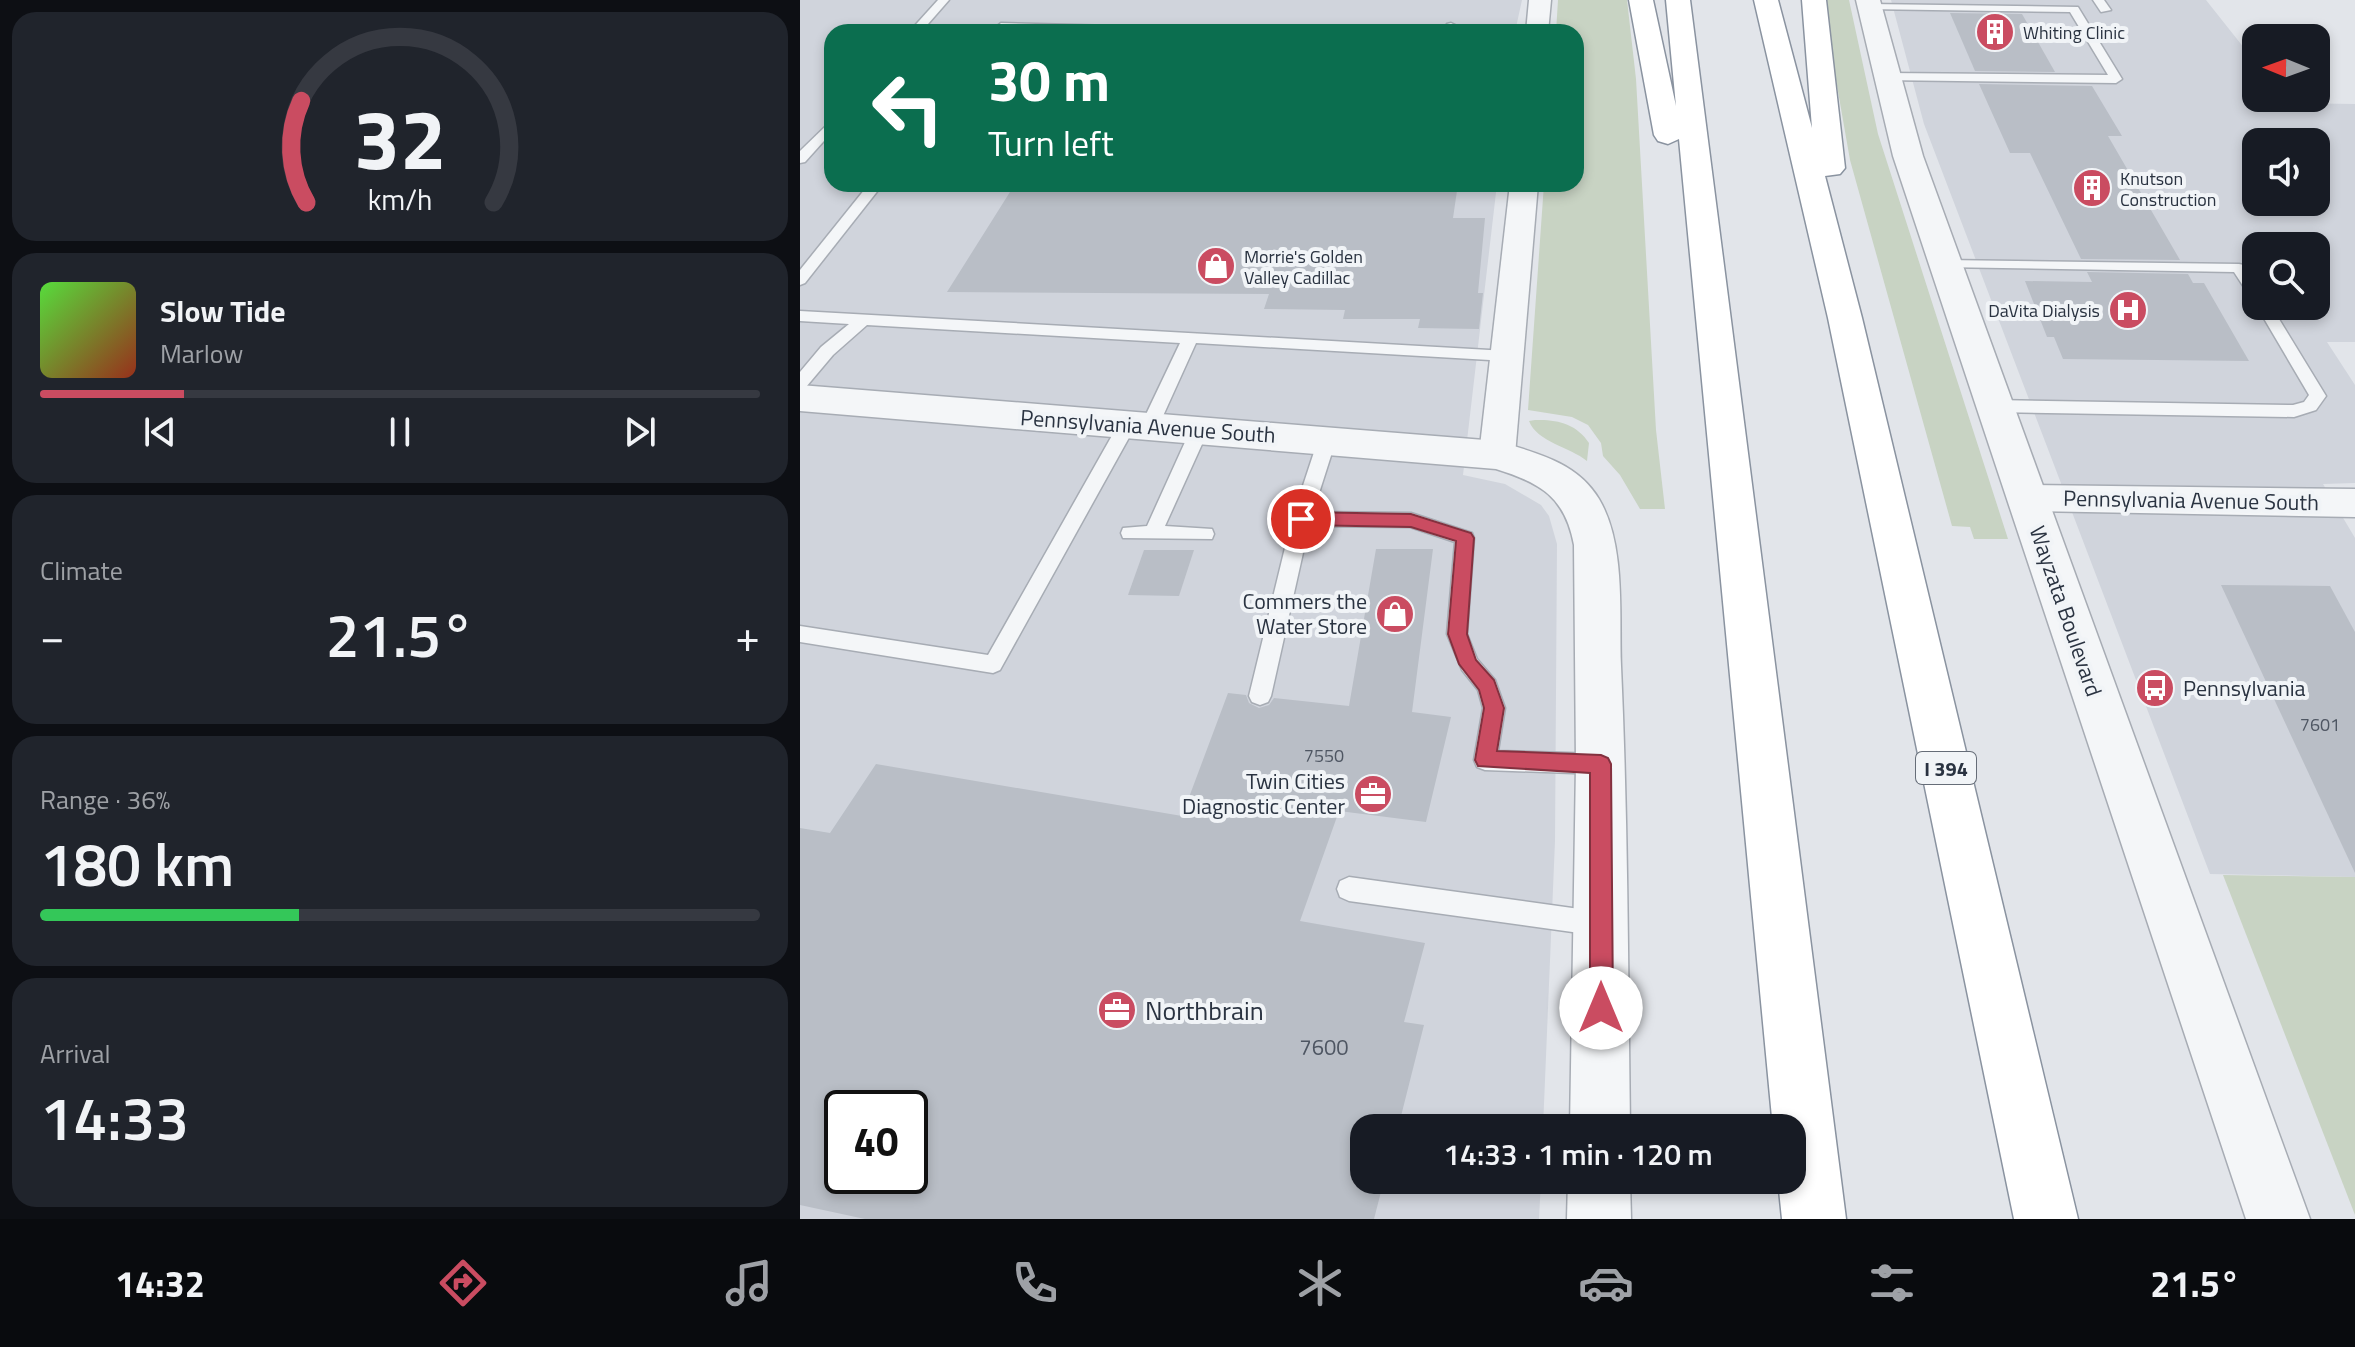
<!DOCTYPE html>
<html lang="en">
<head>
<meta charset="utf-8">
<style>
	body { margin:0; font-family:"Titillium Web",sans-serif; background:#20242c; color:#f1f3f6; height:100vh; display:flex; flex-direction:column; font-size:30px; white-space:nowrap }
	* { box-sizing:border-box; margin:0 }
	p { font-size:26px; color:#9ea1a6 }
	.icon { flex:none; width:44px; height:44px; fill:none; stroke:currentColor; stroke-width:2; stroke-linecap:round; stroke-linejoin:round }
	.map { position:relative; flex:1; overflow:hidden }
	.drawer { display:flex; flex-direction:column; gap:12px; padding:12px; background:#0d0f14; width:800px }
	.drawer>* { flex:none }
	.banner { position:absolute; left:24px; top:24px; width:760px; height:168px; border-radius:24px; box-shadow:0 4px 12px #0003; background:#0b6e4f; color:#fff; overflow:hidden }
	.needle { width:52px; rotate:271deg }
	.tools { position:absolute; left:1442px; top:24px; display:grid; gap:16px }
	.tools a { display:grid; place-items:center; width:88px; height:88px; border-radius:16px; background:#171b24; box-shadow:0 4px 12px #0003; font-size:40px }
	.speed { position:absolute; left:24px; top:1090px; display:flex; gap:16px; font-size:40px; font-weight:700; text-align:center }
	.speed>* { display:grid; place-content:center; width:104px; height:104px; border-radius:50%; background:#171b24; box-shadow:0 4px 12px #0003; line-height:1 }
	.speed .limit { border:4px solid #111; border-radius:12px; background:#fff; color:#111 }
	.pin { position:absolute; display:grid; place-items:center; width:68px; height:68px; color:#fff; margin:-34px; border:4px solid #fff; border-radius:50%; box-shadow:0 2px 8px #0007 }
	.me { position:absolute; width:88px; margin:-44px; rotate:0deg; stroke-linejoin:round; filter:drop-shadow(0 0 6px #0008) }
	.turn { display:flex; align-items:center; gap:28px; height:168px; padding:0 32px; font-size:36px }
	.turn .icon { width:104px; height:104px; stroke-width:2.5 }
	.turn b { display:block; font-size:56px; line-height:68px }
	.big { font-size:60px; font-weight:600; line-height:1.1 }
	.drawer .card { flex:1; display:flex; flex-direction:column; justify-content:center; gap:12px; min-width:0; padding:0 28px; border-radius:24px; background:#20242c }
	.drawer .dial { align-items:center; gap:0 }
	.dial svg { height:208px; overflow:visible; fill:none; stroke:#363941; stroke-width:7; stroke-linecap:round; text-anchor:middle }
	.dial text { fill:#f1f3f6; stroke:none }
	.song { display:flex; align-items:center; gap:24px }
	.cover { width:96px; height:96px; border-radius:12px; background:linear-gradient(135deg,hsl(110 70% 55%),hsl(10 70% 35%)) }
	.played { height:8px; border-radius:4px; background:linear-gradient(90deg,#ca4c61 20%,#363941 20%) }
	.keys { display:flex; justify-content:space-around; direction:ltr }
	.heat { display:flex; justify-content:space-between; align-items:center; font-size:44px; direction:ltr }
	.charge { height:12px; border-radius:6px; background:linear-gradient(90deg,#34c759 36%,#363941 0) }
	.trip { position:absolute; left:550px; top:1114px; width:456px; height:80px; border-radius:24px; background:#171b24; box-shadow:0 4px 12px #0003; font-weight:600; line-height:80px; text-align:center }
	.menu { display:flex; height:128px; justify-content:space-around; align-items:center; background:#090b0e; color:#9ea1a6 }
	.menu .icon { width:56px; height:56px }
	.menu .on { color:#ca4c61 }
	.menu b { font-size:36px; color:#f1f3f6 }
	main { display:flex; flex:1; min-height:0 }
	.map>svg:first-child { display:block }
</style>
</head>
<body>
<main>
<section class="drawer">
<div class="card dial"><svg viewBox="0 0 100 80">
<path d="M14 69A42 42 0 1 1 86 69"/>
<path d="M14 69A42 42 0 0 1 12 30" stroke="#ca4c61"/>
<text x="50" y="56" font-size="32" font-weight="700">32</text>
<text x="50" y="72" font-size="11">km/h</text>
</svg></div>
<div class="card">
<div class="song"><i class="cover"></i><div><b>Slow Tide</b><p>Marlow</p></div></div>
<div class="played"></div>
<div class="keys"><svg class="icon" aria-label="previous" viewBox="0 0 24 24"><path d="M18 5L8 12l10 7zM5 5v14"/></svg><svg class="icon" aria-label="pause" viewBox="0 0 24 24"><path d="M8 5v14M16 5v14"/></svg><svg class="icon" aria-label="next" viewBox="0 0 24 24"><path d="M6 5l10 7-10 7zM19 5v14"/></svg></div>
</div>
<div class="card"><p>Climate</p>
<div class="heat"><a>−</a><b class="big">21.5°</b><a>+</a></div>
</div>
<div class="card"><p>Range · 36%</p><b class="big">180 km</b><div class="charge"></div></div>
<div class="card"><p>Arrival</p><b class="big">14:33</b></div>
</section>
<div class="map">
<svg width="1555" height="1219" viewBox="0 0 1555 1219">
	<rect width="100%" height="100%" fill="#e2e5ea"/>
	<!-- built -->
	<g fill="#d0d4dc" fill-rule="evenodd">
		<path d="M0,0H722L715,32H32V184H697L663,475L705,484L741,505L749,516L757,544L755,841L743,1128H564V1180H741L739,1219H0ZM42,1108H110V1176H42Z"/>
		<path d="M1091,0H1406L1456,63V98H1484L1488,103L1555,104V342H1527L1555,385V483L1523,484L1555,538V877L1410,874L1124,124ZM1456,142H1516V202H1456ZM1456,246H1516V306H1456Z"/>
	</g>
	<!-- green -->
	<g fill="#c8d3c3">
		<polygon points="758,0 827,0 836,79 856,430 865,509 840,509 820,475 803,456 801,443 788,425 772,417 728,410 744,184 776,184 776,32 756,32"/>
		<polygon points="1022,0 1049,0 1078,134 1208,539 1174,539 1170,527 1152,526 1050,160"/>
		<path d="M735,420C757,419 777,424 789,443L787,461C770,447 737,442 729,421Z"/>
		<polygon points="1423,875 1555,877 1555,1215"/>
	</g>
	<!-- building -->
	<g fill="#b9bec6" fill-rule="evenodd">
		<polygon points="1150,13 1222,14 1255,72 1175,71"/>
		<polygon points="1179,84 1292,86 1322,136 1308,136 1380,260 1281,259 1230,153 1210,153"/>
		<polygon points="215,184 658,184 653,218 685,218 678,293 683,293 679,329 618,328 620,319 543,319 545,310 464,309 469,294 147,292"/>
		<polygon points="1287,272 1388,274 1393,283 1404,283 1449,361 1263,359 1254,337 1247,337 1225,281 1292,282"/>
		<path d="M576,549H633L612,712L651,717L626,822L539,811L500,921L625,943L604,1022L624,1025L598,1128H564V1180H584L574,1219H65L0,1205V828L30,833L76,764L382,816L428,693L446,695L449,703L459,708L469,705L474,698L549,706ZM42,1108H110V1176H42Z"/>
		<polygon points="344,550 394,550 379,596 328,595"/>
		<polygon points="1421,585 1530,586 1555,632 1555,873"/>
	</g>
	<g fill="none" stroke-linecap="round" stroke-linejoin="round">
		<defs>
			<g id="service">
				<polygon points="138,0 149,0 121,32 109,32"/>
				<polygon points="1293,0 1304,0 1311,10 1301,12"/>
				<polygon points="1069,4 1278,7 1322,79 1316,83 1081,80 1079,77 1085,73 1308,75 1270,12 1065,9 1063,7"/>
				<polygon points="201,23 432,29 438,32 204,29 190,32"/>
				<polygon points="651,23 657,26 655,32 643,32 647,24"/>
				<polygon points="32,120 32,132 5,162 0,163 0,151"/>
				<polygon points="69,184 83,184 5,283 0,285 0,270"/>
				<polygon points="1145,260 1439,264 1444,265 1456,283 1456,300 1451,298 1434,272 1140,267 1140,261"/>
				<polygon points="1456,305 1471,306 1526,396 1516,410 1494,417 1194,412 1186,406 1194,400 1493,405 1504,402 1509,395"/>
				<polygon points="0,311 707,351 715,356 707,361 396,343 358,427 349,433 340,427 380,343 67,325 33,355 6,387 0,389 0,372 21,347 49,324 0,321"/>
				<polygon points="327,419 336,425 200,670 193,673 0,642 0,626 188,655 318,425"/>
				<polygon points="399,425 408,431 365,526 412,529 414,534 412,539 323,538 321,533 323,528 347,526 390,431"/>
				<polygon points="527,434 536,440 513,512 611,513 672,533 674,538 667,634 677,659 695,680 705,708 698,751 801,754 809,757 812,764 809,771 801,774 685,770 677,767 674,760 683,708 678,690 662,670 647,634 655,542 610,527 509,526 471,696 468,702 460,705 452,702 449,696 492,519 518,440"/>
				<polygon points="549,877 801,912 810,915 813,924 810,933 801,936 549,901 540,897 537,889 540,881"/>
			</g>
			<g id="minor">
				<polygon points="729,0 751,0 748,32 726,32"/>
				<polygon points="710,184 738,184 715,455 710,464 697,468 684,464 679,455"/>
				<polygon points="1227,485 1555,489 1555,517 1227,511 1214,508 1209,498 1214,488"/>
			</g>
			<g id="tertiary">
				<polygon points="1056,0 1080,0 1123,156 1510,1219 1446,1219 1093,156"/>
				<path d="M0,385L697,441C736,453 777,462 799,499C826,544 819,615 821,666C828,820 828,974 830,1128H770L776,764L774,545C765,497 741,483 696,469L0,411Z"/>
				<polygon points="768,1180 830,1180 831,1219 767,1219"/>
			</g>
			<g id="motorway">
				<polygon points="829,0 853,0 876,106 866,0 890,0 1046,1219 982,1219 978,1180 992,1180 992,1128 973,1128 879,139 868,144 858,141 854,135"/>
				<polygon points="954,0 978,0 1012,128 1002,0 1026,0 1045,168 1040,174 1025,176 1062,318 1278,1219 1214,1219 1028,318"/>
			</g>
		</defs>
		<!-- service casing -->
		<use href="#service" stroke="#a7acb4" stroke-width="3"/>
		<!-- minor casing -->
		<use href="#minor" stroke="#a7acb4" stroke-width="3"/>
		<!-- tertiary casing -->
		<use href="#tertiary" stroke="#a7acb4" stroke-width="3"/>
		<!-- motorway casing -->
		<use href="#motorway" stroke="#8a93a0" stroke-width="3"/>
		<!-- service -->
		<use href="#service" fill="#f4f6f8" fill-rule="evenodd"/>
		<!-- minor -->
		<use href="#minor" fill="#f4f6f8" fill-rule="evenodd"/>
		<!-- tertiary -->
		<use href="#tertiary" fill="#f4f6f8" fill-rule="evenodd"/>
		<!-- motorway -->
		<use href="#motorway" fill="#fff" fill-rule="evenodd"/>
	</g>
	<!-- route -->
	<polygon fill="#ca4c61" stroke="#83313f" stroke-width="2" points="501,512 611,514 671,533 674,538 667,634 676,660 694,680 704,708 697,751 801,755 808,758 811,764 813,1008 810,1016 801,1020 793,1016 790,1008 790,773 678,766 675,760 684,708 679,690 659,664 648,634 656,541 611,527 501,525 492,519"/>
	<!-- icons -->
	<defs>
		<symbol id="building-disc" viewBox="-11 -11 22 22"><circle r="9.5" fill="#ca4c61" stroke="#f1f4f7"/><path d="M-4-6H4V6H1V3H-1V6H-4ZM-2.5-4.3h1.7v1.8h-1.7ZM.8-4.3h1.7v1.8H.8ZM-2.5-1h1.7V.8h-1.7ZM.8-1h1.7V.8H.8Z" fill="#fff"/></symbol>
		<symbol id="shop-disc" viewBox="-11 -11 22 22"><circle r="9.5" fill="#ca4c61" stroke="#f1f4f7"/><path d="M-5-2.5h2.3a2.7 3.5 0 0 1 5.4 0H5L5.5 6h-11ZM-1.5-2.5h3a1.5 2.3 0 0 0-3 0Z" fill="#fff"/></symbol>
		<symbol id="hospital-disc" viewBox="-11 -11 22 22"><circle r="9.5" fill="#ca4c61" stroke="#f1f4f7"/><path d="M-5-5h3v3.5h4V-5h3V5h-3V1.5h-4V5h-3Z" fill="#fff"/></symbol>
		<symbol id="bus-disc" viewBox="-11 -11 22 22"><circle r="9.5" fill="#ca4c61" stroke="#f1f4f7"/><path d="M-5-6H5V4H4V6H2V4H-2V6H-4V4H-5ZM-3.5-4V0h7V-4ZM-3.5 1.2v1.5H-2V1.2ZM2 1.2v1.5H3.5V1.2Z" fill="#fff"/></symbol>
		<symbol id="office-disc" viewBox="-11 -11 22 22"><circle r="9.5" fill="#ca4c61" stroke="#f1f4f7"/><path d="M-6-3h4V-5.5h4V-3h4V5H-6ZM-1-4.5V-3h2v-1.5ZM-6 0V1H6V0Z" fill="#fff"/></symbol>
	</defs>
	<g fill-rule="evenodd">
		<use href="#building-disc" x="1173" y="10" width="44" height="44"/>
		<use href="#building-disc" x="1270" y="166" width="44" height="44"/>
		<use href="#shop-disc" x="394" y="244" width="44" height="44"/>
		<use href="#hospital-disc" x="1306" y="288" width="44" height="44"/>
		<use href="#shop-disc" x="573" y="592" width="44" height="44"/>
		<use href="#bus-disc" x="1333" y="666" width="44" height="44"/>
		<use href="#office-disc" x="551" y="772" width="44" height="44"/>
		<use href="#office-disc" x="295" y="988" width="44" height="44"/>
	</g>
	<g text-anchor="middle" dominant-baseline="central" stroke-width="8" stroke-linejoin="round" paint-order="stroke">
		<!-- far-poi labels -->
		<g font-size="18" fill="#2a3341" stroke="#f1f4f7" text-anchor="start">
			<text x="1223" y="32">Whiting Clinic</text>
			<text x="1320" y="178">Knutson<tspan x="1320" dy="21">Construction</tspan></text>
			<text x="444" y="256">Morrie's Golden<tspan x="444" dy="21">Valley Cadillac</tspan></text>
			<text x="1300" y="310" text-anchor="end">DaVita Dialysis</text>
		</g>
		<!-- number labels -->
		<g font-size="18" fill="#4e5662">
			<text x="1520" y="724">7601</text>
			<text x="524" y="755">7550</text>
		</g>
		<!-- shield labels -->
		<rect fill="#f1f4f7" stroke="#666d78" stroke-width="2" x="1116" y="752" width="60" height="32" rx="6"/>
		<g font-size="20" font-weight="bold" fill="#2a3341">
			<text x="1146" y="768">I 394</text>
		</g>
		<!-- street labels -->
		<g font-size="22" fill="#2a3341" stroke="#f1f4f7">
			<text transform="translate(348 426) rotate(4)">Pennsylvania Avenue South</text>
			<text transform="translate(1391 500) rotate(1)">Pennsylvania Avenue South</text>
			<text transform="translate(1266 611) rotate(71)">Wayzata Boulevard</text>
		</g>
		<!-- poi labels -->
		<g font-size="22" fill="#2a3341" stroke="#f1f4f7" text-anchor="end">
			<text x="567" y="601">Commers the<tspan x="567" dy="25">Water Store</tspan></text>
			<text x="1383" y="688" text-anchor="start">Pennsylvania</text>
			<text x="545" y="781">Twin Cities<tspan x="545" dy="25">Diagnostic Center</tspan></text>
		</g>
		<!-- near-number labels -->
		<g font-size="22" fill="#4e5662">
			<text x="524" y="1047">7600</text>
		</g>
		<!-- near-poi labels -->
		<g font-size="26" fill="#2a3341" stroke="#f1f4f7" text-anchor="start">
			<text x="345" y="1010">Northbrain</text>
		</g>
	</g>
</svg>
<div class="tools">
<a><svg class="needle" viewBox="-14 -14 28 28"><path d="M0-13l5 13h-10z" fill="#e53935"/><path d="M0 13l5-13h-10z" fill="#9ea1a6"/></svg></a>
<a><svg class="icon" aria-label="sound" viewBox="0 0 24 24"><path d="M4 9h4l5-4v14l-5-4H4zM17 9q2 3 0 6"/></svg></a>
<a><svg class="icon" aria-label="search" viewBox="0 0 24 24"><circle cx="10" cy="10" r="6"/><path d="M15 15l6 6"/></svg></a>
</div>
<div class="speed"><div class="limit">40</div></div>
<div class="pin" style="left:501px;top:519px;background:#d93025"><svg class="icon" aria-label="arrive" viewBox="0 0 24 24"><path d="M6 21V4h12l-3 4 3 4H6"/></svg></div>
<svg class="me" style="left:801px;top:1008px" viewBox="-20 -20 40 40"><circle r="19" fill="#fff"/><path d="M0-13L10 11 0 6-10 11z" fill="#ca4c61"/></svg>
<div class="trip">14:33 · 1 min · 120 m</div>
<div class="banner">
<div class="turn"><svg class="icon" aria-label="left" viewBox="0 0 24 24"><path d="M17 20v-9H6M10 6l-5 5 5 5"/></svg><div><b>30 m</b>Turn left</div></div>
</div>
</div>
</main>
<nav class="menu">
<b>14:32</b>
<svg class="icon on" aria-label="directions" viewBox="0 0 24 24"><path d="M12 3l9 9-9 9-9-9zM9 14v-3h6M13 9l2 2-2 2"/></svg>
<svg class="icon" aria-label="music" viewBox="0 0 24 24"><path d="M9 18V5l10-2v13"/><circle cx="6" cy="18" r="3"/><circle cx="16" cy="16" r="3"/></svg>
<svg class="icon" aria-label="phone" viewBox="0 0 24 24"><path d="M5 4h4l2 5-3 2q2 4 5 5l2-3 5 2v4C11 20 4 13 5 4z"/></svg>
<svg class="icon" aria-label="climate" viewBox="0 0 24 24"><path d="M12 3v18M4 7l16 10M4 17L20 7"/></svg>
<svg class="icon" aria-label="car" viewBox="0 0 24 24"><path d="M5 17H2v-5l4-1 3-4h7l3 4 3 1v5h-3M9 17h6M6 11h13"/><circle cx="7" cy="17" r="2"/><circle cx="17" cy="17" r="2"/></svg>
<svg class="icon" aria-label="filters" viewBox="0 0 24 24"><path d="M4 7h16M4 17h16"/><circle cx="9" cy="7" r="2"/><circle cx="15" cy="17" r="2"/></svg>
<b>21.5°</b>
</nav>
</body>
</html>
